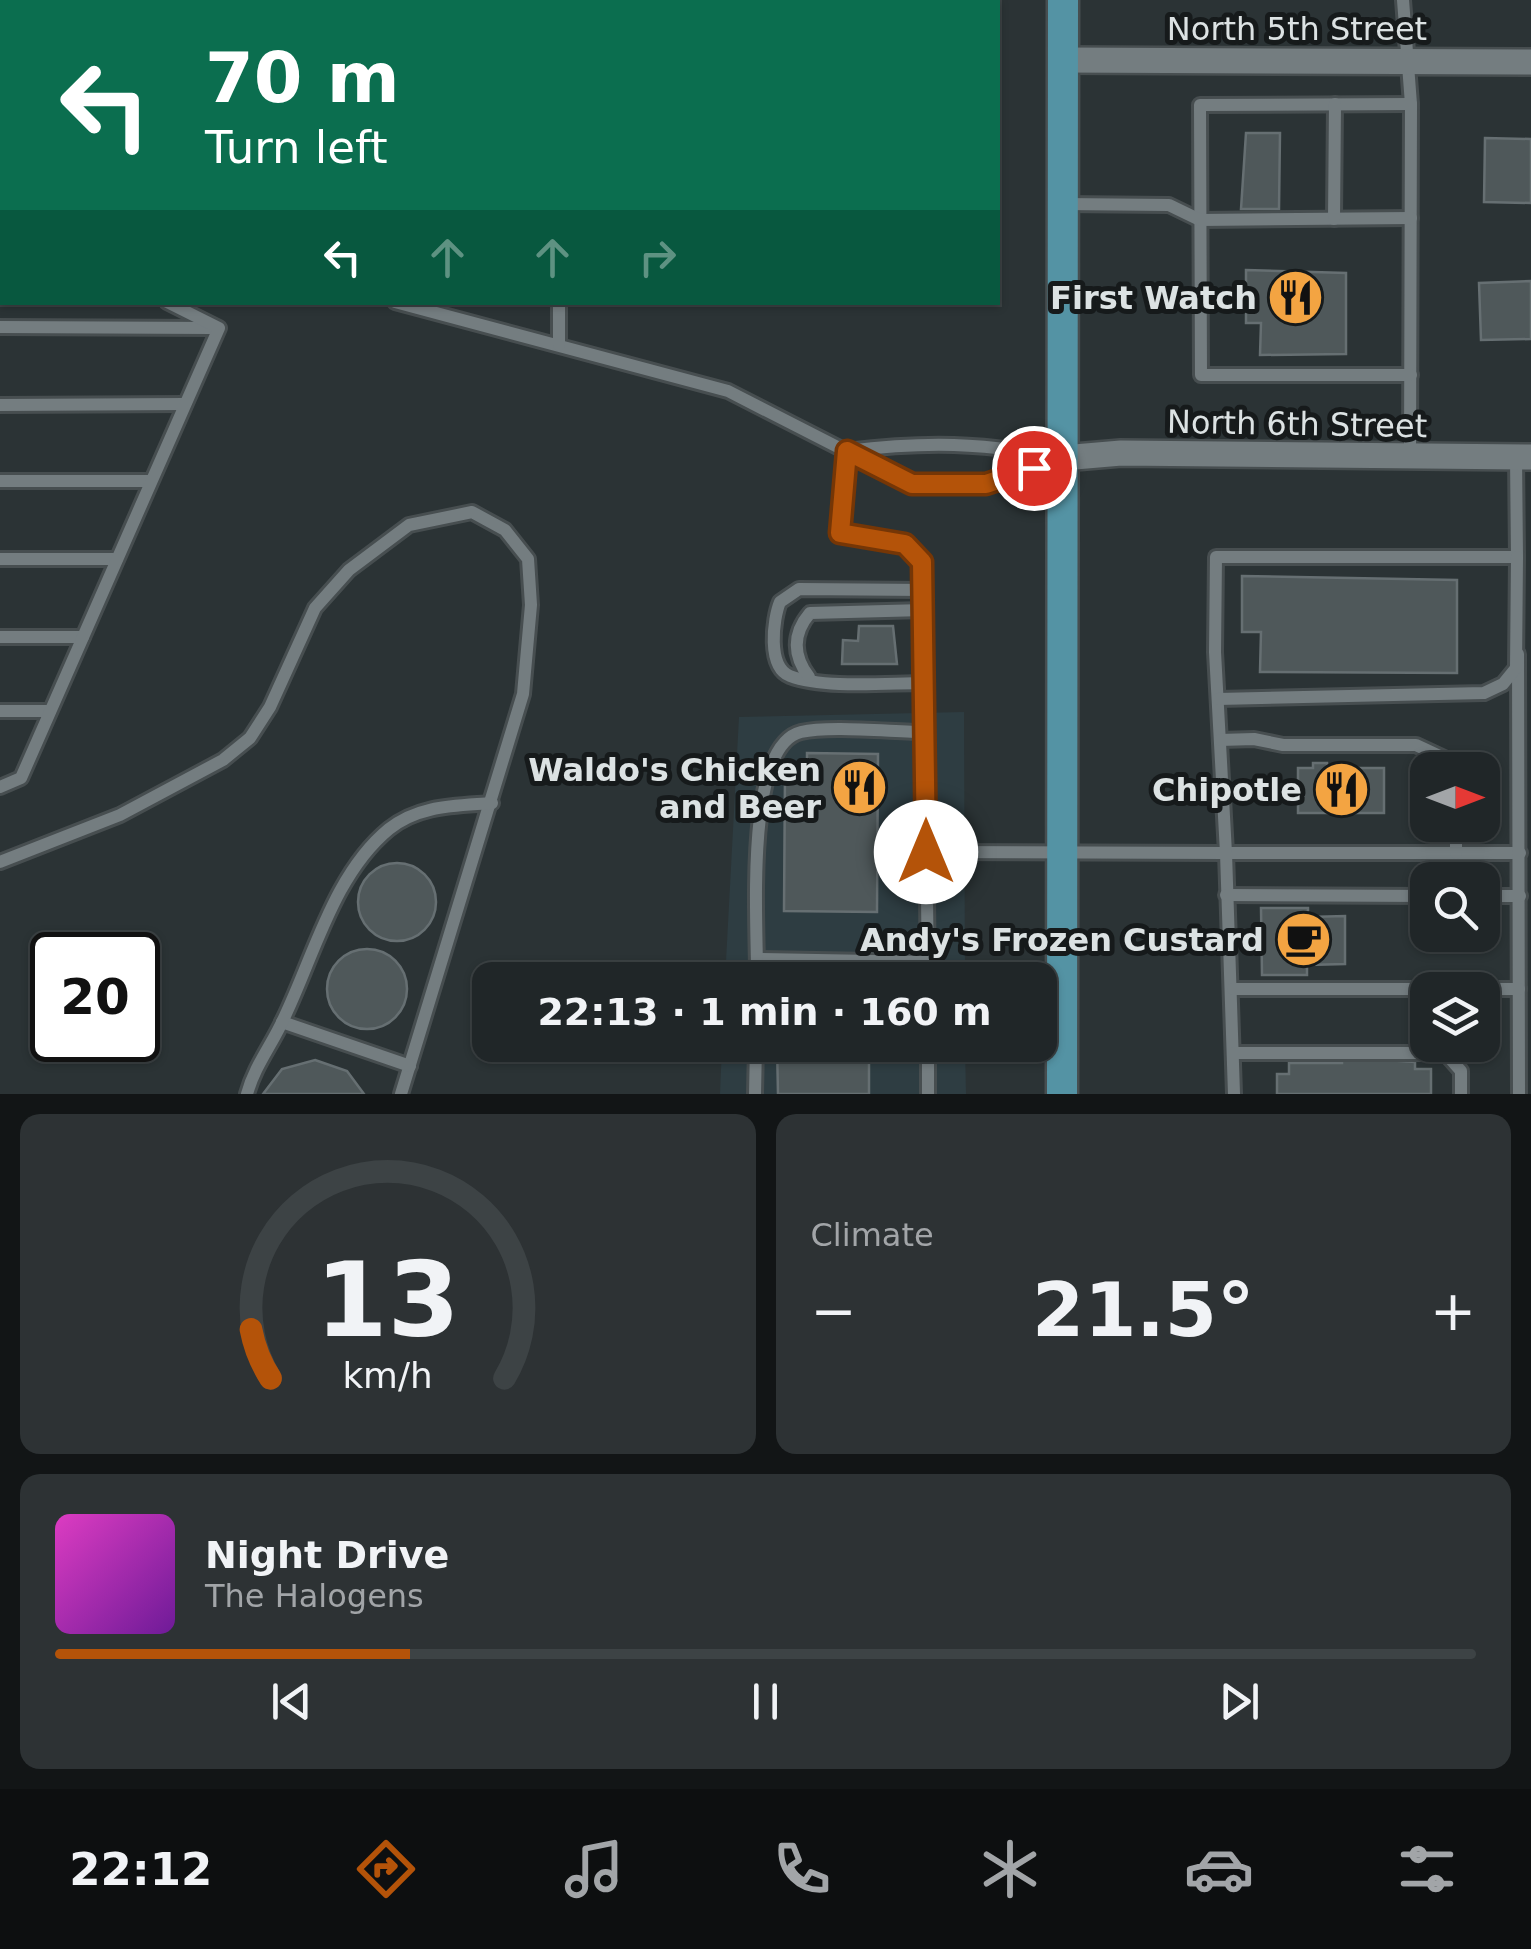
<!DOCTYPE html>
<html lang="en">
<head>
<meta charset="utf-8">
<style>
	body { margin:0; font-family:"DejaVu Sans",sans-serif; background:#2d3234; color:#f1f3f6; height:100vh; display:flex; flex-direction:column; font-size:38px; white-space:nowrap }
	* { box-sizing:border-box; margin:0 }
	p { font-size:32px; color:#a2a5a8 }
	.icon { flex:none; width:55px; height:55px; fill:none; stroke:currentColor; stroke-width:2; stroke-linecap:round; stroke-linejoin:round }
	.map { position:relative; height:1094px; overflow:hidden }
	.drawer { display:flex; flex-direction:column; gap:20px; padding:20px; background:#121516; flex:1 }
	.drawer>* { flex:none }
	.banner { position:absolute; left:0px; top:0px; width:1000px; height:305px; box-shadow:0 2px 8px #0004,0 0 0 2px #3d4345; background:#0b6e4f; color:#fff; overflow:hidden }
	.needle { width:65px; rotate:90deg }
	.controls { position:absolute; left:1410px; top:752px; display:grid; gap:20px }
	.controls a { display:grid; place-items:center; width:90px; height:90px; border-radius:20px; background:#202628; box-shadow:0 2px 8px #0004,0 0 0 2px #3d4345; font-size:50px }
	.speed { position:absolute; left:30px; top:932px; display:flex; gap:20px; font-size:50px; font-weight:700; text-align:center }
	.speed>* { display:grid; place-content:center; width:130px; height:130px; border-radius:50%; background:#202628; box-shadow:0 2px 8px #0004,0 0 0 2px #3d4345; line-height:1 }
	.speed .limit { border:5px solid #111; border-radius:15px; background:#fff; color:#111 }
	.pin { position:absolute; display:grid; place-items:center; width:85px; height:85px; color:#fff; margin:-42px; border:5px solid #fff; border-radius:50%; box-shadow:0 2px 10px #0007 }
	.me { position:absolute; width:110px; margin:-55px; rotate:0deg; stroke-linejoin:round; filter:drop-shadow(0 0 8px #0008) }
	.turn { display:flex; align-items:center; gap:35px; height:210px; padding:0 40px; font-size:45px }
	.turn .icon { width:130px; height:130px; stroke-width:2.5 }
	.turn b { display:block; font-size:70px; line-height:85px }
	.lanes { display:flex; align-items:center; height:95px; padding:0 40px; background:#0003; justify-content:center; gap:50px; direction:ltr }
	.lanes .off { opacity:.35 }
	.big { font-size:75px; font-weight:800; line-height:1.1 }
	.drawer .card { flex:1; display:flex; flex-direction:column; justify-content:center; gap:15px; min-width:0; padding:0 35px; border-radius:20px; background:#2d3234 }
	.drawer .dial { align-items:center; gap:0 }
	.dial svg { height:260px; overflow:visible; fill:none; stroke:#3d4345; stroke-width:7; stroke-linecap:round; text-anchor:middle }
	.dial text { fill:#f1f3f6; stroke:none }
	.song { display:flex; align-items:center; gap:30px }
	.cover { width:120px; height:120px; border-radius:15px; background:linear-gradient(135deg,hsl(310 70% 55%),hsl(280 70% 35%)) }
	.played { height:10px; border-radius:5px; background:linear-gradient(90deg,#b45309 25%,#3d4345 25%) }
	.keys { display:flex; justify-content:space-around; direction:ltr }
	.heat { display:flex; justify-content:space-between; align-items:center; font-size:55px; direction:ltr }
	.drawer .tiles { flex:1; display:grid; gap:20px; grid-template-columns:1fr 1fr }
	.card:last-child { grid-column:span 2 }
	.trip { position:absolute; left:472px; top:962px; width:585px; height:100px; border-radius:20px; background:#202628; box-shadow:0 2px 8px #0004,0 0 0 2px #3d4345; font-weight:800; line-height:100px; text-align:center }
	.dock { display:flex; height:160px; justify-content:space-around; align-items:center; background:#0d0f10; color:#a2a5a8 }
	.dock .icon { width:70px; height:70px }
	.dock .selected { color:#b45309 }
	.dock b { font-size:45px; color:#f1f3f6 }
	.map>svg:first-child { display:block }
</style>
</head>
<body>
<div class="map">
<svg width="1531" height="1094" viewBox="0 0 1531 1094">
	<rect width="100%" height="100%" fill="#2b3335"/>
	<!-- built -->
	<g fill="#2e3d42">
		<polygon points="964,712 965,980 725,980 739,717"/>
		<polygon points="722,1045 965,1045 966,1094 720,1094"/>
	</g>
	<!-- building -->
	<g fill="#4f585a" stroke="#666f72" stroke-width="2.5">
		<rect x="114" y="0" width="527" height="2"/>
		<polygon points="1246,133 1280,133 1279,209 1241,209"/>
		<polygon points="1485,138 1531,139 1531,203 1484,202"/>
		<polygon points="1246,270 1346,273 1346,354 1260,355 1261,323 1246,323"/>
		<polygon points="1531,281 1531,339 1481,340 1479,283"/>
		<polygon points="1242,576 1457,580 1457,673 1260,672 1261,632 1242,632"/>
		<polygon points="859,626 893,626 897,664 842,664 843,640 858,641"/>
		<polygon points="807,753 878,754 877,912 784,911 785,773 807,773"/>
		<polygon points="1313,763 1327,763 1327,768 1384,768 1384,813 1298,813 1298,768 1313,768"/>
		<circle cx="397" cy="902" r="39"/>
		<polygon points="1261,908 1308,908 1308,917 1345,916 1345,964 1307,965 1307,975 1262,975"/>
		<circle cx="367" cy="989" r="40"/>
		<polygon points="777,1045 869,1045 869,1094 778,1094"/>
		<polygon points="1342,1057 1415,1062 1415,1069 1431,1069 1431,1094 1277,1094 1277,1074 1289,1074 1289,1063 1342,1063"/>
		<polygon points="315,1060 347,1071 364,1094 263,1094 282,1069"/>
	</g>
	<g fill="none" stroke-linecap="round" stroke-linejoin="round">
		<defs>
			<g id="lane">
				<polyline points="1403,0 1411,104 1410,458"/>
				<polyline points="655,2 655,0"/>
				<polyline points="1411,104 1200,105 1201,375 1411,375"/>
				<polyline points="0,150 2,151"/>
				<polyline points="1063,204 1169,205 1200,220 1411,218"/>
				<polyline points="1334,219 1335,104"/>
				<polyline points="0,248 2,248"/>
				<polyline points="395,302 728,391 912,485 986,485 1060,459"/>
				<polyline points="0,327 212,328"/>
				<polyline points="559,345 559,302"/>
				<polyline points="0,405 185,404"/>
				<polyline points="847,451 840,533 905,544 922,562 925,732"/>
				<path d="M847,451C929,441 979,443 1060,457"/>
				<polyline points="1516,457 1517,557 1216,557 1215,652 1226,853 1520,853"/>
				<polyline points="0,481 151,481"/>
				<polyline points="0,559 117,559"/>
				<path d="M925,590L799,589L780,602C773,619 767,667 790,676C824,689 887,683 925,683"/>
				<polyline points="0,637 83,637"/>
				<polyline points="1518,654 1519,1094"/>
				<path d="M809,677C793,656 792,634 810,613L924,610"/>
				<polyline points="1218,699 1484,693 1503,684 1516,668 1517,557"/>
				<polyline points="0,711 50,711"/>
				<polyline points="1220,740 1254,739 1283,745 1416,745 1446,759 1453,770"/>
				<polyline points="0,787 21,778 219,328 167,302"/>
				<polyline points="1456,825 1456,853"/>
				<polyline points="926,852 1226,853 1234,1094"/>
				<polyline points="0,862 120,815 223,760 250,738 270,707 315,608 349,570 409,525 472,512 505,530 528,559 531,605 523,694 401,1094"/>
				<polyline points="1226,895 1428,896"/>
				<polyline points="1482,896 1520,896"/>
				<polyline points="757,959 927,962"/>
				<path d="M757,980C758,930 743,746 801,732C829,725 894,732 925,732L928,980"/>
				<polyline points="1233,989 1519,989"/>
				<polyline points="282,1022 410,1066"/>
				<polyline points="928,1045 928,1094"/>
				<polyline points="1234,1053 1445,1053 1461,1071 1461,1094"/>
				<path d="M247,1094C255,1065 272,1045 284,1018C314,956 334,874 389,829C419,805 455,806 492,803"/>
				<polyline points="755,1094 756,1045"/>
			</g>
			<g id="street">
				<polyline points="1063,60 1531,62"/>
				<polyline points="1063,458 1121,453 1531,457"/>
			</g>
			<polyline id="primary" points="1062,1094 1063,0"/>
		</defs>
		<!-- lane casing -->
		<use href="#lane" stroke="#474e50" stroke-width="18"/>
		<!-- street casing -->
		<use href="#street" stroke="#474e50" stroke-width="30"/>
		<!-- primary casing -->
		<use href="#primary" stroke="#474e50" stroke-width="35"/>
		<!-- lane -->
		<use href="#lane" stroke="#747d80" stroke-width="12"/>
		<!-- street -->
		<use href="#street" stroke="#747d80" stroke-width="25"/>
		<!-- primary -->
		<use href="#primary" stroke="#5493a4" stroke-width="30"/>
	</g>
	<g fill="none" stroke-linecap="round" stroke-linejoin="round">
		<defs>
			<polyline id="route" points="926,852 922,562 905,544 840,533 847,451 912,484 986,484 1034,468"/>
		</defs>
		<!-- route casing -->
		<use href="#route" stroke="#753606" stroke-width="25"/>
		<!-- route -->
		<use href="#route" stroke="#b45309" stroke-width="18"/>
	</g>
	<!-- icons -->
	<defs>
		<symbol id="restaurant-disc" viewBox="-11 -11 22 22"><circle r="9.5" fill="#f3a442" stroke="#161a1b"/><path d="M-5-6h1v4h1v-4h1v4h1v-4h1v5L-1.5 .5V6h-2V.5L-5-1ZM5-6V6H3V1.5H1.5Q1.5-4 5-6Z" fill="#111"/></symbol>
		<symbol id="cafe-disc" viewBox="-11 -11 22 22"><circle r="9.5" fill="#f3a442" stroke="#161a1b"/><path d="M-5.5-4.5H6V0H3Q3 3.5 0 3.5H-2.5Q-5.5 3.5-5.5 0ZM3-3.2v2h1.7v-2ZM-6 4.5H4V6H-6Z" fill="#111"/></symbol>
	</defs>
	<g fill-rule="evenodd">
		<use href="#restaurant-disc" x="1264" y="266" width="63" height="63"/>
		<use href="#restaurant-disc" x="828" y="756" width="63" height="63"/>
		<use href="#restaurant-disc" x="1310" y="758" width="63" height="63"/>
		<use href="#cafe-disc" x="1272" y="908" width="63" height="63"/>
	</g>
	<g text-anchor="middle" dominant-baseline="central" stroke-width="10" stroke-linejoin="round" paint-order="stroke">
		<!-- street labels -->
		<g font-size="32" fill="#dce2e3" stroke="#161a1b">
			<text x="1297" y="29">North 5th Street</text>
			<text transform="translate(1297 424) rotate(1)">North 6th Street</text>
		</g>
		<!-- poi labels -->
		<g font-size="32" font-weight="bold" fill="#dce2e3" stroke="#161a1b" text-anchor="end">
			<text x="1257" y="298">First Watch</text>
			<text x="821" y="770">Waldo's Chicken<tspan x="821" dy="37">and Beer</tspan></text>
			<text x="1302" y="790">Chipotle</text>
			<text x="1264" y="940">Andy's Frozen Custard</text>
		</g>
	</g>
</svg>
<div class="controls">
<a><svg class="needle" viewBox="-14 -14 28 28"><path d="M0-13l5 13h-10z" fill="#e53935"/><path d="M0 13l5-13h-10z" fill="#a2a5a8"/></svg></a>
<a><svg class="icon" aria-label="search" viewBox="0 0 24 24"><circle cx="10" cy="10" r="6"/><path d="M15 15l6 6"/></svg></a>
<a><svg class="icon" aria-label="layers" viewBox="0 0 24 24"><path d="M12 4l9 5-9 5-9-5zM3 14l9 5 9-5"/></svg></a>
</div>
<div class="speed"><div class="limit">20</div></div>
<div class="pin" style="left:1034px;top:468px;background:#d93025"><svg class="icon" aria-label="arrive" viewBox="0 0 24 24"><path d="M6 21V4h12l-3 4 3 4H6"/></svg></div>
<svg class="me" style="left:926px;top:852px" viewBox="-20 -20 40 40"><circle r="19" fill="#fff"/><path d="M0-13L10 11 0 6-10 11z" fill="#b45309"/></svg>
<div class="trip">22:13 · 1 min · 160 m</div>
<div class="banner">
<div class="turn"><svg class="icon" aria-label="left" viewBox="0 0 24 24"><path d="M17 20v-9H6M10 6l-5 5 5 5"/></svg><div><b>70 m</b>Turn left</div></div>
<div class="lanes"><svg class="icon" aria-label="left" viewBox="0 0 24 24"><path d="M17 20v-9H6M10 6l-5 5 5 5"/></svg><svg class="icon off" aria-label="ahead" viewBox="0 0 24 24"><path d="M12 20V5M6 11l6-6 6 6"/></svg><svg class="icon off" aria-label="ahead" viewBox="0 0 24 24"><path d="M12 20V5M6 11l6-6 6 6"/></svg><svg class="icon off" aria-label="right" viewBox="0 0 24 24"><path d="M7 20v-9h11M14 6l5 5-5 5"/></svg></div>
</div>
</div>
<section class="drawer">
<div class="tiles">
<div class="card dial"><svg viewBox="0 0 100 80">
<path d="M14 69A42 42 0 1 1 86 69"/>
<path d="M14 69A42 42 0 0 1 8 54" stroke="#b45309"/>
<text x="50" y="56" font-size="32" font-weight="700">13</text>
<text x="50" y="72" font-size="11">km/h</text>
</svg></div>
<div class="card"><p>Climate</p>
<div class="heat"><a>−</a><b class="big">21.5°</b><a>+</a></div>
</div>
<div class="card">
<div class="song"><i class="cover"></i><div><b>Night Drive</b><p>The Halogens</p></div></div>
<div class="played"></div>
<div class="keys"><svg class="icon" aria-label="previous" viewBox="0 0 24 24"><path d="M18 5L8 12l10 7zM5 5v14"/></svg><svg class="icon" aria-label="pause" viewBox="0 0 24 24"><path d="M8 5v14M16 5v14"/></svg><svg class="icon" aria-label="next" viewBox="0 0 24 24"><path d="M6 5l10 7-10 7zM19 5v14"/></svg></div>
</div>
</div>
</section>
<nav class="dock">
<b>22:12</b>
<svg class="icon selected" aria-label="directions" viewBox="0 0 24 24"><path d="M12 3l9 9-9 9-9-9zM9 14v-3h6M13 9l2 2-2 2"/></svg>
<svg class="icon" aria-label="music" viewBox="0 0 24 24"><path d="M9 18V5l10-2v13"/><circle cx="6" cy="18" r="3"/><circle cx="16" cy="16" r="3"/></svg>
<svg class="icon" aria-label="phone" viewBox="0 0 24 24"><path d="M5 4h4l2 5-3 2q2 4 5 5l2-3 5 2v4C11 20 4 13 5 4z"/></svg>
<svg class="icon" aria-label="climate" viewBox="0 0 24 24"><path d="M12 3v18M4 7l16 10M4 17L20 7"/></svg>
<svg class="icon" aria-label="car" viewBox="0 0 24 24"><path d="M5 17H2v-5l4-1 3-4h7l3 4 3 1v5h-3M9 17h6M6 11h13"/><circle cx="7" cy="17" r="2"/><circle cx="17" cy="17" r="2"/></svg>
<svg class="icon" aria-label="filters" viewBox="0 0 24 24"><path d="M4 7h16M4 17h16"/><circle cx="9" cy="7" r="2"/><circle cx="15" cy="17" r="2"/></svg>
</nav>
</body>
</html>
